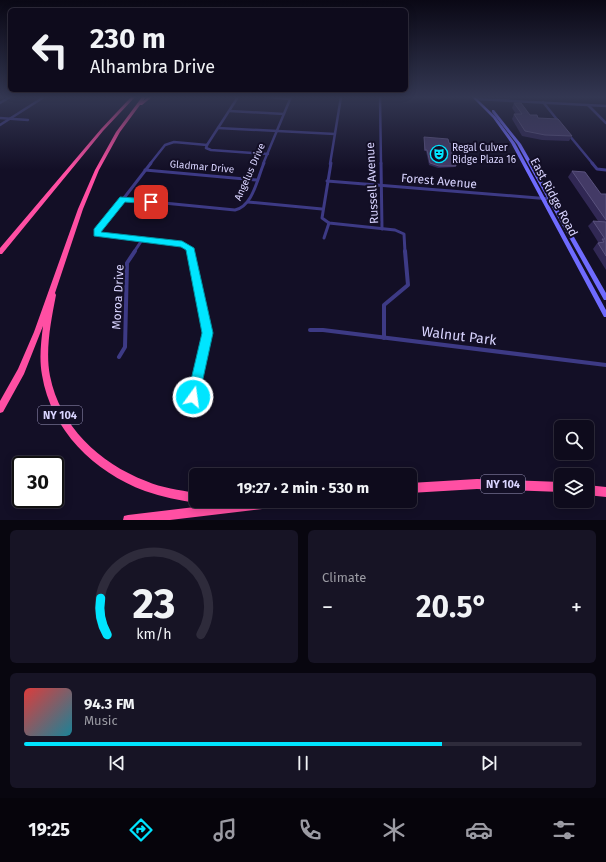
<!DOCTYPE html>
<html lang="en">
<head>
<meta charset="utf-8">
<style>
	body { margin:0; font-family:"Fira Sans",sans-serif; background:#171425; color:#f1f3f6; height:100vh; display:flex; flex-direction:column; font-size:15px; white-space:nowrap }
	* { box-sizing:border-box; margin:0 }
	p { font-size:13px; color:#9b9ba3 }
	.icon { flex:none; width:22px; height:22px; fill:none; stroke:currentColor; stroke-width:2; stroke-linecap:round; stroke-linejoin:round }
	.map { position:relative; height:520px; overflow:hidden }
	.drawer { display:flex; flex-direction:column; gap:10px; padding:10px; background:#08060f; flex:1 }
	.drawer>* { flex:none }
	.top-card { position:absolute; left:8px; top:8px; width:400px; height:84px; border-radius:6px; box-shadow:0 2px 10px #0003,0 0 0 1px #2e2b3b; background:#0e0b1c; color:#f1f3f6; overflow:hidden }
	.fabs { position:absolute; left:554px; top:420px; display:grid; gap:8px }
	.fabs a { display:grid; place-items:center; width:40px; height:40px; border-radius:6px; background:#0e0b1c; box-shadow:0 2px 10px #0003,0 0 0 1px #2e2b3b; font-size:20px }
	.speed { position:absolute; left:12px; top:456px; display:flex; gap:8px; font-size:20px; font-weight:700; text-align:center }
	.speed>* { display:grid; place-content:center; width:52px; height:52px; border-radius:50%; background:#0e0b1c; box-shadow:0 2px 10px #0003,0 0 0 1px #2e2b3b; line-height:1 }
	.speed .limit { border:2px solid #111; border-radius:6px; background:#fff; color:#111 }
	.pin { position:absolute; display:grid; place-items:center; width:34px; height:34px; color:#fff; margin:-17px; border-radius:8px; box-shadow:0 2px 6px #0006 }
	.me { position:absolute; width:44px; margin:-22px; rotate:14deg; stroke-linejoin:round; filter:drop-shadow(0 0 3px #0008) }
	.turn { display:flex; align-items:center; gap:14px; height:84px; padding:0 16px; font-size:18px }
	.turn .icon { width:52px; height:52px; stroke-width:2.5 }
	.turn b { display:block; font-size:28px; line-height:34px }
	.big { font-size:30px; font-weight:700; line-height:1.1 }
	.drawer .tile { flex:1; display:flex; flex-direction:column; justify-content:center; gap:6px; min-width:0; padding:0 14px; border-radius:6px; background:#171425 }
	.drawer .dial { align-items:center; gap:0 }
	.dial svg { height:104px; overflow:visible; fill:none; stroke:#2e2b3b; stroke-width:7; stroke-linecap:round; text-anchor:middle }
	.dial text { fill:#f1f3f6; stroke:none }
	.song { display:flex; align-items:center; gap:12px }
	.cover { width:48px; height:48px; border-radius:6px; background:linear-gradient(135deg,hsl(0 70% 55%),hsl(190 70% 35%)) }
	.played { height:4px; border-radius:2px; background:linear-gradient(90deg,#00e5ff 75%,#2e2b3b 75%) }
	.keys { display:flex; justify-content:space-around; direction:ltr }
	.heat { display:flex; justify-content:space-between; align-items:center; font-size:22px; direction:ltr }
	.drawer .tiles { flex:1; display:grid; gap:10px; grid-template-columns:1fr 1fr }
	.tile:last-child { grid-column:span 2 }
	.trip { position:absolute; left:189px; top:468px; width:228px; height:40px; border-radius:6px; background:#0e0b1c; box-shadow:0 2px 10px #0003,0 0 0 1px #2e2b3b; font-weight:700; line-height:40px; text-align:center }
	.dock { display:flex; height:64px; justify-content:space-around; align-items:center; background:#06040b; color:#9b9ba3 }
	.dock .icon { width:28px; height:28px }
	.dock .on { color:#00e5ff }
	.dock b { font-size:18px; color:#f1f3f6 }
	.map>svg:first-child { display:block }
</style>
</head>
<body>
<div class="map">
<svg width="606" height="520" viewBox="0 0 606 520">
	<rect width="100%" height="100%" fill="#130f26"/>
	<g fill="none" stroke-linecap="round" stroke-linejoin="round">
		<!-- street-far3 -->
		<g stroke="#3d3a85" stroke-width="2.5">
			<polyline points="269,97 290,99"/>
			<polyline points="380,97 381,164"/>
			<polyline points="475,99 606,106"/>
			<polyline points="543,102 559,122"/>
			<polyline points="0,103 10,97"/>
			<polyline points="588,105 606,123"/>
			<polyline points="230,111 284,114"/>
			<polyline points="0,118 28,120"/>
			<polyline points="0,125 44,97"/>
			<polyline points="218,128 335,134"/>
			<polyline points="569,135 593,164"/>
			<polyline points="207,145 206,148 211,150 268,154"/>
			<polyline points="207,145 238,97"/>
			<polyline points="150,164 165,145 174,142 207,145"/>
			<polyline points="263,164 291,97"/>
			<polyline points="330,164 341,97"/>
		</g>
		<!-- street-far2 -->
		<g stroke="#3d3a85" stroke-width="3">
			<polyline points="151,163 97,233 99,235 182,244 190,248 191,252"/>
			<polyline points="331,163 322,218 329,223 395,230 404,234 405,252"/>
			<polyline points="381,163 382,229"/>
			<polyline points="592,163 597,169 606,170"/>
			<polyline points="145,170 257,180"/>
			<polyline points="327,181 550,199"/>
			<path d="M123,199L235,210C253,206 257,179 264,163"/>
			<polyline points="248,202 322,209"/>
			<polyline points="324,238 329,223"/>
			<polyline points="134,252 142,240"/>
		</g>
		<!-- street-far1 -->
		<g stroke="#3d3a85" stroke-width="4">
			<polyline points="191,251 207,333 199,368"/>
			<polyline points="310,330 323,330 606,365"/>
			<polyline points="384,338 384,305 408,285 405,251"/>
			<polyline points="119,357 125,347 127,263 135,251"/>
		</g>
		<!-- street -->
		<polyline stroke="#3d3a85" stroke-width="5" points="193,397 200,367"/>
		<!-- secondary -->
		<g fill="#6f6bff" fill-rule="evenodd">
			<polygon points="472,97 475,97 495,116 515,143 606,310 606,317 604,317 511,143 493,118"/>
			<polygon points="492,110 494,110 521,144 606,293 606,300 604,300 517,144 492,112"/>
		</g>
		<!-- highway -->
		<g fill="#ff4fa3" fill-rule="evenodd">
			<polygon points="131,97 135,97 103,131 2,254 0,254 0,248 101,129"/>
			<path d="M142,97H146L143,101L148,97H152L142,105H140L120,132L99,170L83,209L55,293L56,295C51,321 45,350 50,376C60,426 99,463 146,481C162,488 179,490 196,493V501H200L196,503C179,500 162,497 145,491C94,472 51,430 42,375C39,359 41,342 43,326L24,374L3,412L0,413V401L18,369L34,332L78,209L95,170L116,132Z"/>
			<polygon points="477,479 561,482 561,492 477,489 410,493 410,483"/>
			<polygon points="587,485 606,487 606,497 587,495"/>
			<polygon points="245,501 292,501 290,504 287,506 170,520 123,520 124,516 128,515"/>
		</g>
	</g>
	<!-- wall -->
	<g fill="#312854">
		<polygon points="514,103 530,115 538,118 572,136 569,141 542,140 522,136 512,119 514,114 516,114 512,108"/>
		<polygon points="424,137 449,143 457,147 454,152 452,152 456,166 455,167 438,168 429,165 426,151 424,151"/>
		<polygon points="572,171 601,194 606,194 606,270 593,249 598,242 588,226 593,221 598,221 568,177"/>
	</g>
	<!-- building -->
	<g fill="#433a66" stroke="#5a527e">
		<polygon points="514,103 521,103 530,115 537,115 538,118 558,119 572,136 545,135 525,131 514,114 522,114"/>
		<polygon points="424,137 448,139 449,143 457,147 455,151 451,150 456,166 439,166 430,163 427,150 425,150"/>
		<polygon points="572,171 585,172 601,194 606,194 606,220"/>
		<polygon points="593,221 606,222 606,256 598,243 604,242 602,239 605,239"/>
	</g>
	<!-- sky -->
	<linearGradient id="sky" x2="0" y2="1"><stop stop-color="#0a0815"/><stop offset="0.57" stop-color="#333752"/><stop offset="1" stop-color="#333752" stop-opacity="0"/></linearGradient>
	<rect width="606" height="170" fill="url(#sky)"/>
	<!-- route -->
	<polygon fill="#00e5ff" stroke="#0095a6" points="120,197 151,199 155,202 151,204 125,202 101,232 182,241 194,248 213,333 199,397 197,401 193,403 189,401 187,397 202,333 186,250 181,247 94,236 94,229"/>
	<!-- icons -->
	<defs>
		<symbol id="theatre-ring" viewBox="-11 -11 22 22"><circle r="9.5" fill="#130f26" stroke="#00e5ff" stroke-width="1.5"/><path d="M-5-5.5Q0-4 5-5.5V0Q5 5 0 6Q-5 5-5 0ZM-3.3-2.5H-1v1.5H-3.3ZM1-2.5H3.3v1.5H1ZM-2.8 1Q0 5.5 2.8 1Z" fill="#00e5ff"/></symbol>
	</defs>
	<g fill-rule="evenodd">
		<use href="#theatre-ring" x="429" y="144" width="20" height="20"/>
	</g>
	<g text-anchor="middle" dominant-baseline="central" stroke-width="4" stroke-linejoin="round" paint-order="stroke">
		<!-- far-poi labels -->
		<g font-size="10" fill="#d9d4ff" stroke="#130f26" text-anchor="start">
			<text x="452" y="148">Regal Culver<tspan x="452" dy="12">Ridge Plaza 16</tspan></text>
		</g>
		<!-- far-street labels -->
		<g font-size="10" fill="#d9d4ff" stroke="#130f26">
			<text transform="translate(202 167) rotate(5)">Gladmar Drive</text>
			<text transform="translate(250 172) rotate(-66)">Angelus Drive</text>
		</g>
		<!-- shield labels -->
		<g fill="#130f26" stroke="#9e99be" stroke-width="1">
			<rect x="38" y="406" width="44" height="18" rx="3"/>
			<rect x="481" y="475" width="44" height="18" rx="3"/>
		</g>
		<g font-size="11" font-weight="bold" fill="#d9d4ff">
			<text x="60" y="415">NY 104</text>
			<text x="503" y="484">NY 104</text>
		</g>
		<!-- street labels -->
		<g font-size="12" fill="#d9d4ff" stroke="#130f26">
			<text transform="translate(439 181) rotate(5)">Forest Avenue</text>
			<text transform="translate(372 183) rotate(-93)">Russell Avenue</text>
			<text transform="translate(554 197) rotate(62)">East Ridge Road</text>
			<text transform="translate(118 297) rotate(-87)">Moroa Drive</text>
		</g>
		<!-- near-street labels -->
		<g font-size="14" fill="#d9d4ff" stroke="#130f26">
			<text transform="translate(459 336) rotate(7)">Walnut Park</text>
		</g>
	</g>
</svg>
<div class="fabs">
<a><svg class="icon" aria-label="search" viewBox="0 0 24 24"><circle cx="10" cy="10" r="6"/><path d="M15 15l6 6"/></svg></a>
<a><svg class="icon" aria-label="layers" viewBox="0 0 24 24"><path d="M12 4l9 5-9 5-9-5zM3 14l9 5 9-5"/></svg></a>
</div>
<div class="speed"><div class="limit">30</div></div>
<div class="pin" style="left:151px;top:202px;background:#d93025"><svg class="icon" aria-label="arrive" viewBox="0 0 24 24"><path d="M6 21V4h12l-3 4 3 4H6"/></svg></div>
<svg class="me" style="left:193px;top:397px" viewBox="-20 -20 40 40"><circle r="17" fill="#00e5ff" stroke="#fff" stroke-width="3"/><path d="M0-11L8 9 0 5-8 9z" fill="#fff"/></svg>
<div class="trip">19:27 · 2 min · 530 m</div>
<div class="top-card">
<div class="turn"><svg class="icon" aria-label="left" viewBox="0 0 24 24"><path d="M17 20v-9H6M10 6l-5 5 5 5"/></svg><div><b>230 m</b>Alhambra Drive</div></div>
</div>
</div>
<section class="drawer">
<div class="tiles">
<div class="tile dial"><svg viewBox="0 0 100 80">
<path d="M14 69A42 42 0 1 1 86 69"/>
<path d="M14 69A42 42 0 0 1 9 41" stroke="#00e5ff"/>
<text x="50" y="56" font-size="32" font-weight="700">23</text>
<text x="50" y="72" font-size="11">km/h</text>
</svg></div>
<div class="tile"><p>Climate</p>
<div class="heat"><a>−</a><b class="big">20.5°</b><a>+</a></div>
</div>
<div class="tile">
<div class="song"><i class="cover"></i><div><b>94.3 FM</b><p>Music</p></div></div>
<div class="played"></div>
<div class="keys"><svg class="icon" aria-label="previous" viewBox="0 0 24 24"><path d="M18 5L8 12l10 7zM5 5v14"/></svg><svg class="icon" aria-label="pause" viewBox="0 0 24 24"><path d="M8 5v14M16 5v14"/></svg><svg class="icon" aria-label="next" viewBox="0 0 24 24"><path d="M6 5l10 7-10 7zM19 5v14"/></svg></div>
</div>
</div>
</section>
<nav class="dock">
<b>19:25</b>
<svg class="icon on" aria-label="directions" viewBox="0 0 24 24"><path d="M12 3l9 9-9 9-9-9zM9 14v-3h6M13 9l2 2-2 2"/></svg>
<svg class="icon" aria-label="music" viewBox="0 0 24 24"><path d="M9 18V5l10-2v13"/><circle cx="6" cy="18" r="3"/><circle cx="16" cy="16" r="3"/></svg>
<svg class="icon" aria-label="phone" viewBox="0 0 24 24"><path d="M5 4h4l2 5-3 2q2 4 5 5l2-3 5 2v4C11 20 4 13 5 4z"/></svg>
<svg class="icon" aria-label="climate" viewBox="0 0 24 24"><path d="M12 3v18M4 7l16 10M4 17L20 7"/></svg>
<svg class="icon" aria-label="car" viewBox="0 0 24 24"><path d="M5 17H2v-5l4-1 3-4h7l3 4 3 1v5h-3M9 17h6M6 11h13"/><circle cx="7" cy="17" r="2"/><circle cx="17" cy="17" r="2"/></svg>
<svg class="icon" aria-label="filters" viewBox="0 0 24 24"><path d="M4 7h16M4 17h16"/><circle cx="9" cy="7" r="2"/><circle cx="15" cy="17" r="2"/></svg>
</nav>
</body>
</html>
